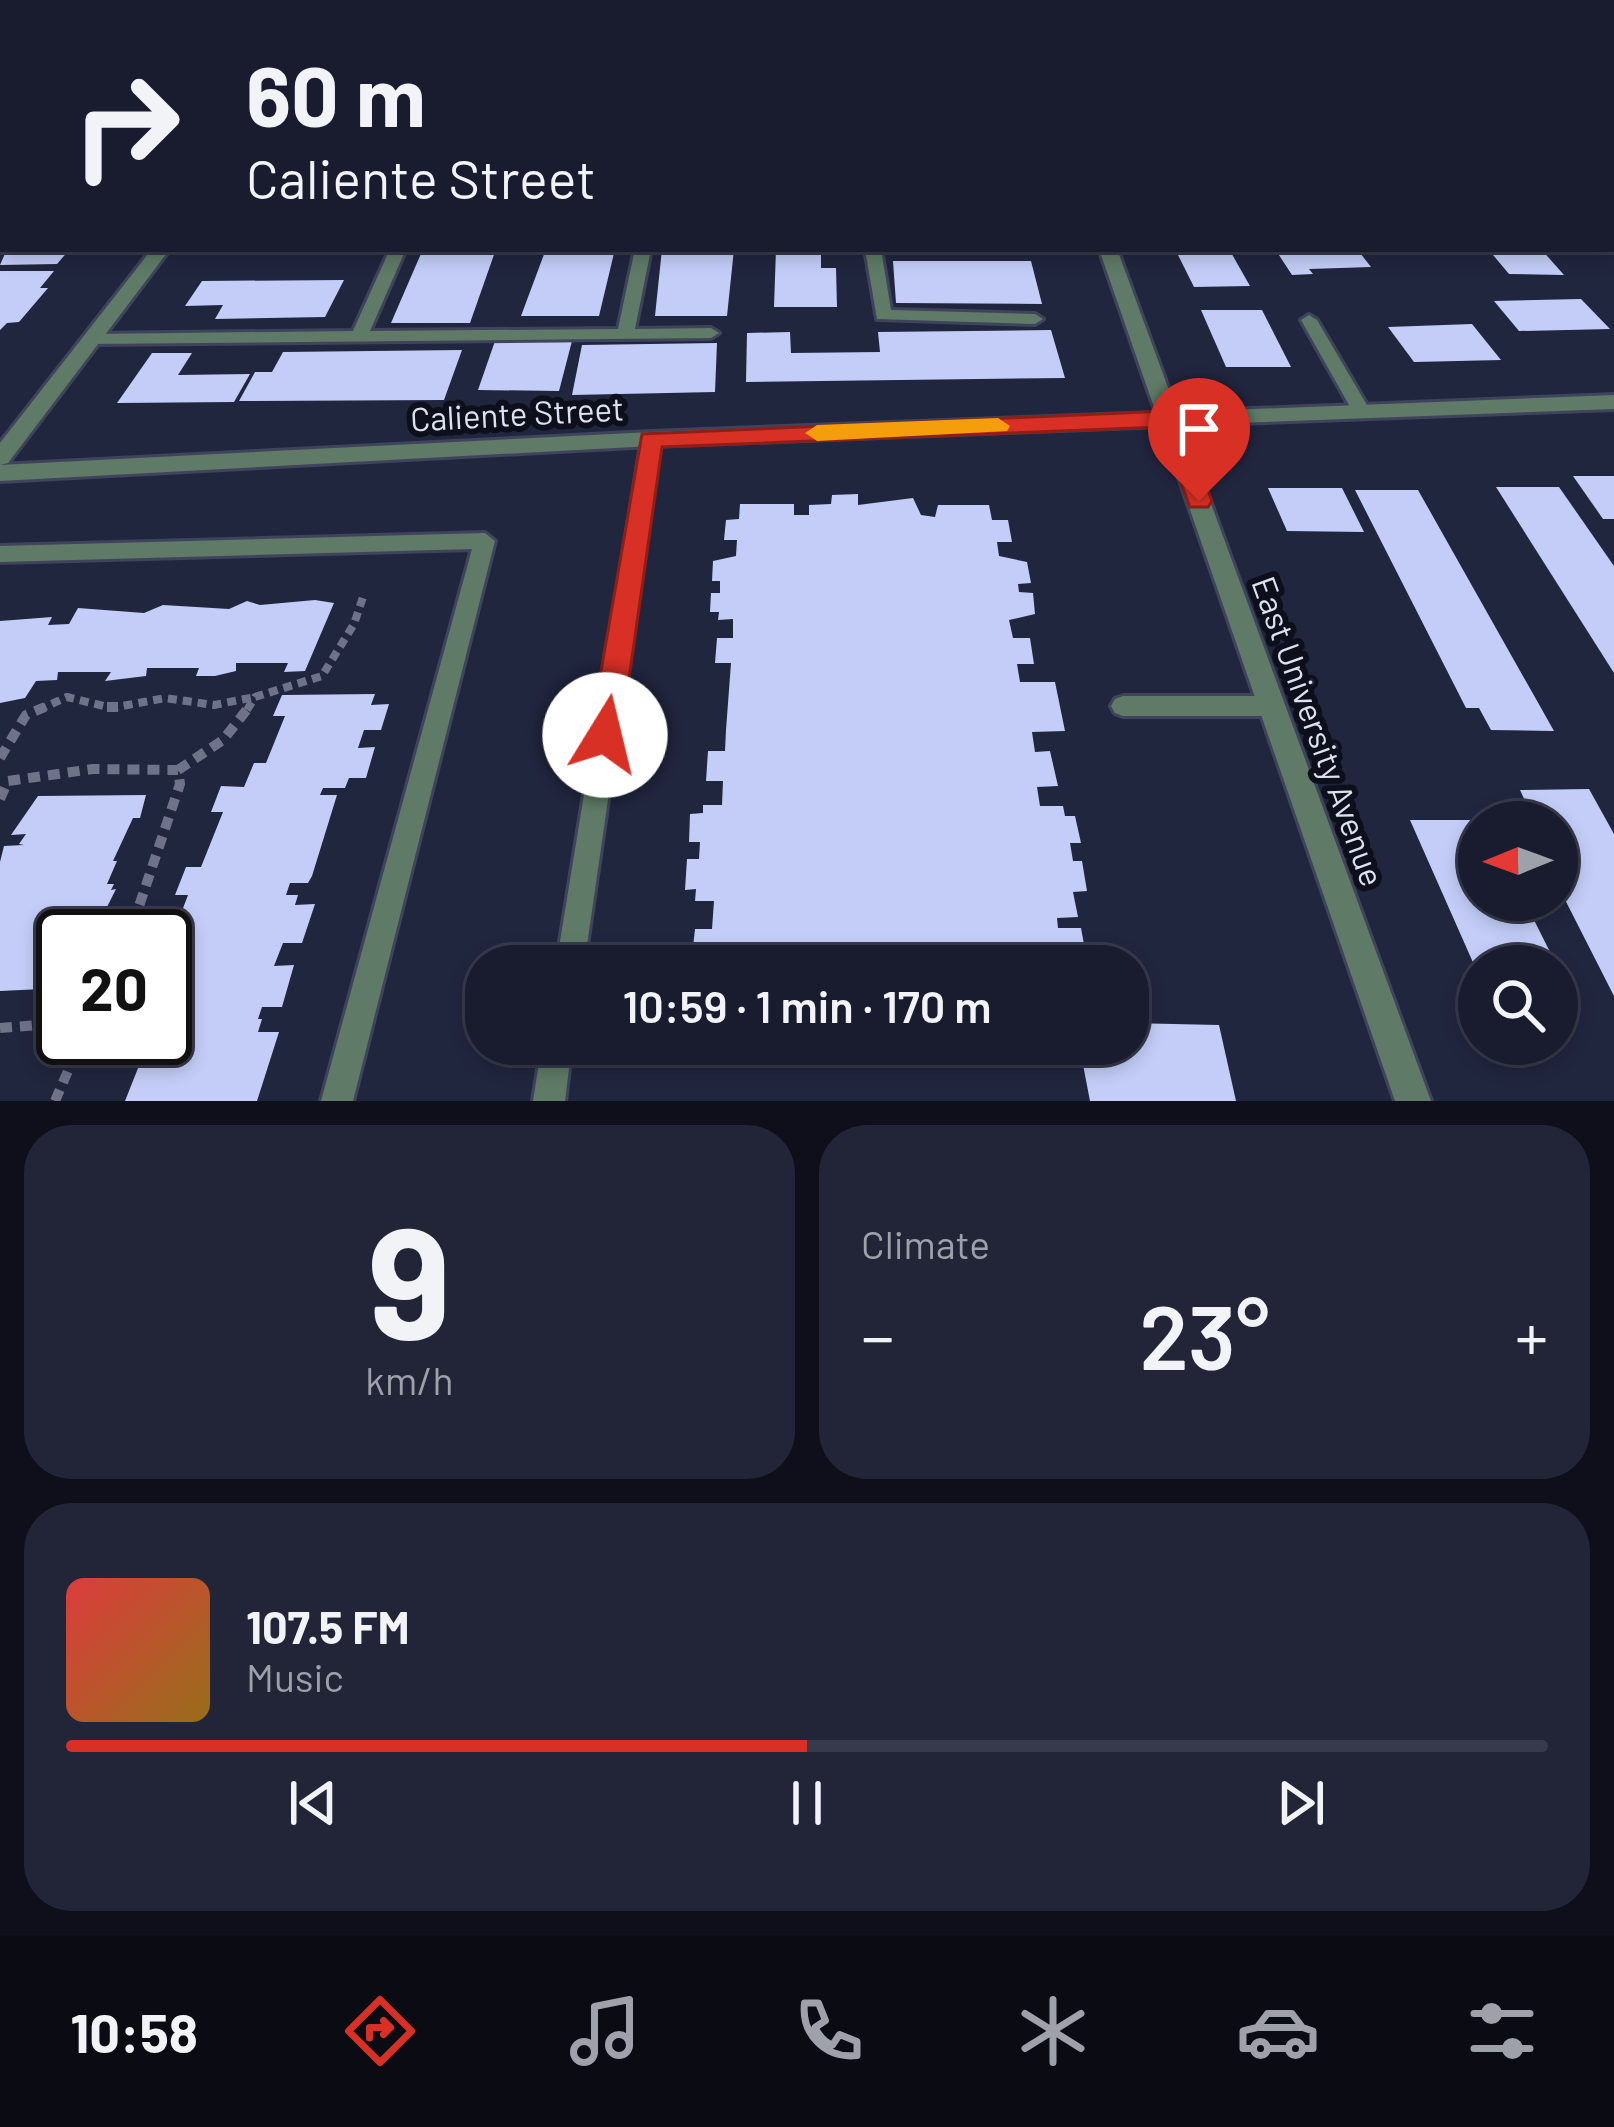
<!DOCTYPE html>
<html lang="en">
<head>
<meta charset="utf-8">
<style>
	body { margin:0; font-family:Barlow,sans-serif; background:#222537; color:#f1f3f6; height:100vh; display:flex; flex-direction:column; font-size:45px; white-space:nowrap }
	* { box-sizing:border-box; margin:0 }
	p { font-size:39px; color:#9fa1aa }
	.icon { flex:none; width:66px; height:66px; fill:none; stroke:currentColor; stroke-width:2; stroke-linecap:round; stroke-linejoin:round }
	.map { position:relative; height:1101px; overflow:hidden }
	.sheet { display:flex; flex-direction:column; gap:24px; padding:24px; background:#0e0f1a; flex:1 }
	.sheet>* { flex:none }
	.banner { position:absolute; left:0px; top:0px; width:1614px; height:252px; box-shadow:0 6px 18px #0003,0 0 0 3px #373a4b; background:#191c2f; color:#f1f3f6; overflow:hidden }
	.needle { width:78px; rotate:269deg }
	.controls { position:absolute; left:1458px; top:801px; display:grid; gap:24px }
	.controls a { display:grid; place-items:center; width:120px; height:120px; border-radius:50%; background:#191c2f; box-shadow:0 6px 18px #0003,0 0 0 3px #373a4b; font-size:60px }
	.speed { position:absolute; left:36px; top:909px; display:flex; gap:24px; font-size:60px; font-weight:700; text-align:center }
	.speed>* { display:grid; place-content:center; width:156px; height:156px; border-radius:50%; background:#191c2f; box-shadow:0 6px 18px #0003,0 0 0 3px #373a4b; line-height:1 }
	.speed .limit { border:6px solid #111; border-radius:18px; background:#fff; color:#111 }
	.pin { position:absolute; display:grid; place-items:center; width:102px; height:102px; color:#fff; margin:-123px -51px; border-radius:50% 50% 50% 0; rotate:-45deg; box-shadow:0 0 12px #0007 }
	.pin .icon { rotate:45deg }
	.me { position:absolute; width:132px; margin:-66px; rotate:9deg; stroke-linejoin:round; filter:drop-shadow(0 0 9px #0008) }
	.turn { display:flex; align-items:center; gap:42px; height:252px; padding:0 48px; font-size:54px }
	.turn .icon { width:156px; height:156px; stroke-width:2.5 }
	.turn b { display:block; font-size:84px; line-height:102px }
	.big { font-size:90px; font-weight:600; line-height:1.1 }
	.sheet .tile { flex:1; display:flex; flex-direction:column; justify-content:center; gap:18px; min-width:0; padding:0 42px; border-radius:48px; background:#222537 }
	.sheet .dial { align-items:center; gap:0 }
	.dial b { font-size:156px; line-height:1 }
	.song { display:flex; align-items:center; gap:36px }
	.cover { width:144px; height:144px; border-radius:18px; background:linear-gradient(135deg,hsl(0 70% 55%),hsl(40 70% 35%)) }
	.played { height:12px; border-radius:6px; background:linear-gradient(90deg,#d93025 50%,#373a4b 50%) }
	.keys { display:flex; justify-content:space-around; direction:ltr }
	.heat { display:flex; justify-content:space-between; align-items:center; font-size:66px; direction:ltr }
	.sheet .tiles { flex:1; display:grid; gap:24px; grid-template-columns:1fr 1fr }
	.tile:last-child { grid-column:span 2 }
	.trip { position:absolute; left:465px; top:945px; width:684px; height:120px; border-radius:48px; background:#191c2f; box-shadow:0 6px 18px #0003,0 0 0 3px #373a4b; font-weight:600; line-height:120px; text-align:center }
	.tab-bar { display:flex; height:192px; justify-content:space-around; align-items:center; background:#0a0b13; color:#9fa1aa }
	.tab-bar .icon { width:84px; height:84px }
	.tab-bar .active { color:#d93025 }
	.tab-bar b { font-size:54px; color:#f1f3f6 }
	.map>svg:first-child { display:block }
</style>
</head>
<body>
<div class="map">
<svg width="1614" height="1101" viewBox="0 0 1614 1101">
	<rect width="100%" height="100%" fill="#21263f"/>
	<!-- building -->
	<g fill="#c3cdf7">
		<polygon points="7,249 70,249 57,264 0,265"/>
		<polygon points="224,249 361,249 358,255 220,255"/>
		<polygon points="423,249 496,249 470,323 391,323"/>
		<polygon points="546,249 615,249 599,316 521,316"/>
		<polygon points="662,249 734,249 727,316 655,316"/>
		<polygon points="776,249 821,249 821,268 836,268 837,307 774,307"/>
		<polygon points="1175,249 1229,249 1250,286 1194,287"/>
		<polygon points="1275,249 1357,249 1371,267 1309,269 1313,274 1292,275"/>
		<polygon points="1488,249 1541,249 1564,275 1509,274"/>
		<polygon points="893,261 1031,261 1042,304 896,303"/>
		<polygon points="0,271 54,271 40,288 48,288 19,322 7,323 0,330"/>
		<polygon points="344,280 325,317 215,319 223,305 185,306 202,281"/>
		<polygon points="1581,299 1610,329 1519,331 1494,301"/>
		<polygon points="1201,310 1262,310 1291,367 1226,367"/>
		<polygon points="1472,324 1501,360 1414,362 1388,327"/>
		<polygon points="1051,330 1065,378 746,382 747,333 790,332 791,353 880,352 878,332"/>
		<polygon points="495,341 572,341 559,391 478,390"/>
		<polygon points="717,343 715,392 572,395 582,345"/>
		<polygon points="462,350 444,400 239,401 255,372 272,372 283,352"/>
		<polygon points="152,353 192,353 178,375 250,374 234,402 117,403"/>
		<polygon points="1573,476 1614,476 1614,519 1603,519"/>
		<polygon points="1496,487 1559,487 1614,566 1614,673"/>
		<polygon points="1268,488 1342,488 1364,532 1287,531"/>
		<polygon points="1355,490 1418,490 1554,731 1491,730 1479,708 1466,708"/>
		<polygon points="858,494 858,505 913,498 921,515 935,517 938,505 989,505 992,520 1008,520 1012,542 997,542 999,556 1027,562 1031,583 1018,584 1019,592 1033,593 1035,614 1009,620 1013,638 1030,638 1034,664 1017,664 1020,682 1055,682 1065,731 1032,732 1035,752 1050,751 1058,786 1037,787 1040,806 1063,806 1065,816 1075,816 1081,843 1070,843 1073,861 1082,861 1087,891 1073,892 1078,917 1057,918 1058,928 1081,928 1088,966 691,966 695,929 712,929 714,901 695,901 696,889 685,890 687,859 699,859 700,842 689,842 690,814 703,813 703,805 722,805 723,781 706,781 708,751 725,751 726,730 731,663 715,663 717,638 733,638 733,619 718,620 719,612 710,612 711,593 720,593 720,581 712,581 713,561 736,556 737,540 724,540 726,520 739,519 740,504 794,504 794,515 809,515 809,505 831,504 832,495"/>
		<polygon points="315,600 334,603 305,671 284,672 288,663 236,663 236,671 215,676 196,676 199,668 147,668 146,676 105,681 111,672 58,672 57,680 36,681 25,698 0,703 0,621 52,617 48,625 69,624 78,608 144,613 163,605 229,609 247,601 260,605"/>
		<polygon points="375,694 371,705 389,704 381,730 364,730 358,748 375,747 366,778 349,778 345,788 323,788 320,795 337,795 312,876 308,883 290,883 286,895 298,895 295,905 315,904 302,943 283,943 274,966 294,965 282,1007 262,1007 258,1019 262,1019 258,1032 279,1032 257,1101 125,1101 144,1053 124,1054 130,1038 165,1038 165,989 192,923 177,924 188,895 175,895 186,867 201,867 223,812 211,812 221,786 244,787 254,763 266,763 285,716 273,716 282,695"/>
		<polygon points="1589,789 1614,834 1614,996 1557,884 1557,822 1525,822 1523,817 1532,816 1520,790"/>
		<polygon points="146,795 140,818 133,818 113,861 117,861 107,884 114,884 111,890 116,889 104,913 82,920 74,936 63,936 63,988 0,991 0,862 4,846 24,845 19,844 26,834 11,835 38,796"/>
		<polygon points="1410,820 1479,820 1479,900 1524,900 1557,966 1479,966 1479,976"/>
		<polygon points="1128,1023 1219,1025 1236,1101 1090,1101 1079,1044 1128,1044"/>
	</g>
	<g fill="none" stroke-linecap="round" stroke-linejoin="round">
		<defs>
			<g id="service">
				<rect x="755" y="0" width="10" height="3"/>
				<polygon points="1142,0 1152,0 1154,3 1144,3"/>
				<polygon points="1212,0 1222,0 1224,3 1214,3"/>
				<rect x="0" y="34" width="3" height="6"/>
				<rect x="0" y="190" width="3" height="8"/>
				<polygon points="390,249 406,249 370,331 618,329 635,249 651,249 635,329 711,328 719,333 711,338 92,344 83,339 92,334 353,331"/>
				<polygon points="865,249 881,249 891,310 1035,314 1043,319 1035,324 877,319"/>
				<polygon points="1309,315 1317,320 1371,412 1369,416 1355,416 1353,412 1301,320"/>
				<polygon points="651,433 660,439 584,966 556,966 642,439"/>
				<polygon points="485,533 495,541 353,1101 321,1101 472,549 0,562 0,546"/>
				<polygon points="1123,696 1272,696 1280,699 1284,706 1280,713 1272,716 1123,716 1115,713 1111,706 1115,699"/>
				<polygon points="542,1044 572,1044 565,1101 533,1101"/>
			</g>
			<g id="minor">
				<polygon points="1010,0 1022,0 1023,3 1011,3"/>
				<polygon points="1490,0 1504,0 1506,3 1492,3"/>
				<rect x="1611" y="93" width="3" height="10"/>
				<polygon points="1099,249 1117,249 1177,412 1614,395 1614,409 1182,425 1431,1101 1395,1101 1161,426 651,446 0,481 0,465 651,432 1156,413"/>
			</g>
			<g id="tertiary">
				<polygon points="0,0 17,0 3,4"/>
				<polygon points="152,249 170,249 8,463 0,465 0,443"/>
			</g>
		</defs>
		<!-- service casing -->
		<use href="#service" stroke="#3f445c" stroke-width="6"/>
		<!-- minor casing -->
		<use href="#minor" stroke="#3f445c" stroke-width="6"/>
		<!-- tertiary casing -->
		<use href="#tertiary" stroke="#3f445c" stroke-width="6"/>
		<!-- path-far1 -->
		<g stroke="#6e7388" stroke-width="8" stroke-dasharray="9 6" stroke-linecap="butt">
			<polyline points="38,710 67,697 112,708 165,698 214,705 255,697"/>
			<polyline points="247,710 255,697 322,676 354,624 363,597"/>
		</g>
		<!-- path -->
		<g stroke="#6e7388" stroke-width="10" stroke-dasharray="12 8" stroke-linecap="butt">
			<polyline points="107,707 118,707"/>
			<polyline points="0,758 26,715 45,707"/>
			<polyline points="178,770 223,740 249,707"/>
			<polyline points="0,799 8,781 93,769 178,770 180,784 129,936"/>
			<polyline points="0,1028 63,1023"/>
			<polyline points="55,1101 74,1057 69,1038"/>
		</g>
		<!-- service -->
		<use href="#service" fill="#5f7b67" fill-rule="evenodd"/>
		<!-- minor -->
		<use href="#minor" fill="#5f7b67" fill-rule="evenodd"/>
		<!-- tertiary -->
		<use href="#tertiary" fill="#5f7b67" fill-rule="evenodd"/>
	</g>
	<!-- route -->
	<polygon fill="#d93025" stroke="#8d1f18" stroke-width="3" points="1169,411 1181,419 1212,501 1208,507 1190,507 1160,427 662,447 621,735 617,745 594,745 590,735 642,434"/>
	<!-- slow -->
	<polygon fill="#f59e0b" points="998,418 1010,426 1007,431 817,441 805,433 817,425"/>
	<g text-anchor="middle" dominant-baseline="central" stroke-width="12" stroke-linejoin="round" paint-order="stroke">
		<!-- street labels -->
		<g font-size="33" fill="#dde2f2" stroke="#0d101b">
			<text transform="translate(517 413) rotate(-3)">Caliente Street</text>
			<text transform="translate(1319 731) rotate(70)">East University Avenue</text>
		</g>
	</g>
</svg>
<div class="controls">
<a><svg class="needle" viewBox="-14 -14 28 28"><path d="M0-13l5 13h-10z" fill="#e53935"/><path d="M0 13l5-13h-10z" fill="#9fa1aa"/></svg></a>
<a><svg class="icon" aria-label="search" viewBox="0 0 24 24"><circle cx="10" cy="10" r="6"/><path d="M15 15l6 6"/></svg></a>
</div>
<div class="speed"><div class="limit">20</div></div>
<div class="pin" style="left:1199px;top:501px;background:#d93025"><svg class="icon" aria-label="arrive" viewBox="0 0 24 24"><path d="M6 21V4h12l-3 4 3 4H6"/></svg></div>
<svg class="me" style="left:605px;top:735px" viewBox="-20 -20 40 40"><circle r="19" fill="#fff"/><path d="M0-13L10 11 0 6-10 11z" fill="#d93025"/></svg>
<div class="trip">10:59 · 1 min · 170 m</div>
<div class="banner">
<div class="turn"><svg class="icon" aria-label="right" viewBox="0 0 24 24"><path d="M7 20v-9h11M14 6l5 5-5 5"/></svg><div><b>60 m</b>Caliente Street</div></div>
</div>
</div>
<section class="sheet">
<div class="tiles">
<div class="tile dial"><b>9</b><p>km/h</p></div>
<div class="tile"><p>Climate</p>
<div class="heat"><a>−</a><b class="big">23°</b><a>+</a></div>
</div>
<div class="tile">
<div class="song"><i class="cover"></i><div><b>107.5 FM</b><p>Music</p></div></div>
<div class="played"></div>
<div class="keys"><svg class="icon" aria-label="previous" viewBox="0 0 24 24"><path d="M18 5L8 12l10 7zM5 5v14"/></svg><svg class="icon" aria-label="pause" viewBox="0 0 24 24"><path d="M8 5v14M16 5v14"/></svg><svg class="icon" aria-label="next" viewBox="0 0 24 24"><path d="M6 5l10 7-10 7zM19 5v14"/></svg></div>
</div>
</div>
</section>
<nav class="tab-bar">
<b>10:58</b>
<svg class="icon active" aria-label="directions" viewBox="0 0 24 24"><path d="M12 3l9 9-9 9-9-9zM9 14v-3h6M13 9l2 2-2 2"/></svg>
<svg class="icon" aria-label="music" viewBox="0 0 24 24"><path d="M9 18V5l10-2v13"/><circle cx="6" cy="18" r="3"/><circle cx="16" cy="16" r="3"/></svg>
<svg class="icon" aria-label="phone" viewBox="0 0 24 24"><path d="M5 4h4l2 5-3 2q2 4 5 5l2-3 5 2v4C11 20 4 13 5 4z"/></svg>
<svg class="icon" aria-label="climate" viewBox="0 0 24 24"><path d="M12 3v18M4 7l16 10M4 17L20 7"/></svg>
<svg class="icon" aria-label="car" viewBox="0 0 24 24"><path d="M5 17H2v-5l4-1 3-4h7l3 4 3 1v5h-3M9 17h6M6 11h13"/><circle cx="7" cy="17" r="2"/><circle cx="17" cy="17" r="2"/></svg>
<svg class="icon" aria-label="filters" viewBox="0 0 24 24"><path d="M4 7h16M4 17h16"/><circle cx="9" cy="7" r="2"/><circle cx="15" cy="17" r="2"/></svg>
</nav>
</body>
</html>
